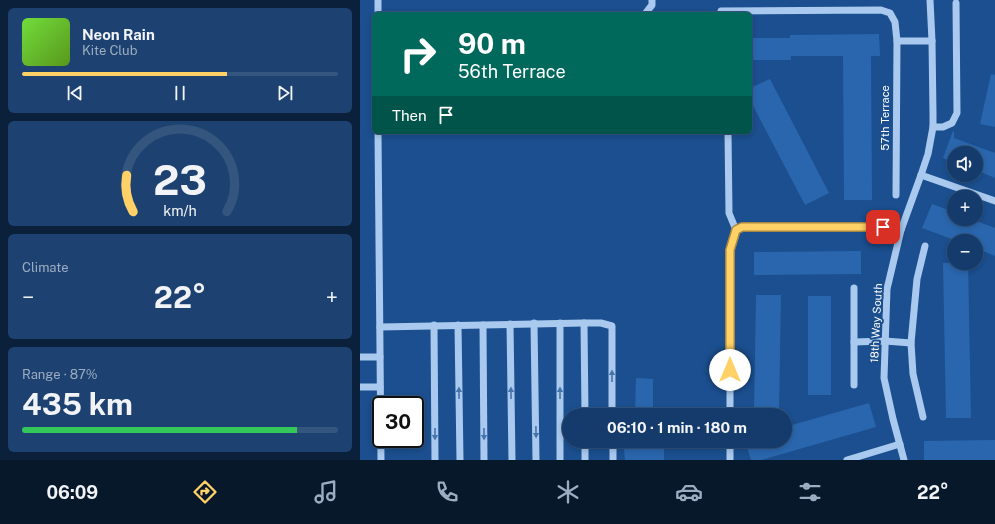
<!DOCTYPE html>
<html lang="en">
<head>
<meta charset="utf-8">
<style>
	body { margin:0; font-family:"Public Sans",sans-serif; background:#1d4271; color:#f1f3f6; height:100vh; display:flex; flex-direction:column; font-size:15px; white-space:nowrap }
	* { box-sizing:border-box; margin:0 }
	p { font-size:13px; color:#9dadc1 }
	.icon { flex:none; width:22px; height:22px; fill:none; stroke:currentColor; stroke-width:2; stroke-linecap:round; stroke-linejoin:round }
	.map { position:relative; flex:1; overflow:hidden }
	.panel { display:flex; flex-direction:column; gap:8px; padding:8px; background:#0b203b; width:360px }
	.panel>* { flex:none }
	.hud { position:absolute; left:12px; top:12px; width:380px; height:122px; border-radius:6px; box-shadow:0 2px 6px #0003,0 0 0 1px #33557e; background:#00695c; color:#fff; overflow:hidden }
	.buttons { position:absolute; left:587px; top:146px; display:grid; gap:8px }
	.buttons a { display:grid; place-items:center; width:36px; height:36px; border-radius:50%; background:#143b6b; box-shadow:0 2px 6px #0003,0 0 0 1px #33557e; font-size:20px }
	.speed { position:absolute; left:12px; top:396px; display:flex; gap:8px; font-size:20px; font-weight:700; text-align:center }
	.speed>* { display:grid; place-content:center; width:52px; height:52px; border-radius:50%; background:#143b6b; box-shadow:0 2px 6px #0003,0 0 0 1px #33557e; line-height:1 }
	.speed .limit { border:2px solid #111; border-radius:6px; background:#fff; color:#111 }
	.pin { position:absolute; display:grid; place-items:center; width:34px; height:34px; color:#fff; margin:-17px; border-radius:8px; box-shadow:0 2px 6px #0006 }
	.me { position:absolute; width:44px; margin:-22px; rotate:0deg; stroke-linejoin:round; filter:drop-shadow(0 0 3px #0008) }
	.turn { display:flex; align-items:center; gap:14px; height:84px; padding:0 20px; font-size:18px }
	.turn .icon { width:52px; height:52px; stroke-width:2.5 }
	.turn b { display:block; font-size:28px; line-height:34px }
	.then { display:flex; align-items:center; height:38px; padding:0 20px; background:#0003; gap:8px; font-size:15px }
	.big { font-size:30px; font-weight:700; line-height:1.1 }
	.panel .tile { flex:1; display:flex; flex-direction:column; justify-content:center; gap:6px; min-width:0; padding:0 14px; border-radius:6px; background:#1d4271 }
	.panel .dial { align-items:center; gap:0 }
	.dial svg { height:104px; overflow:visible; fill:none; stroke:#33557e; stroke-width:7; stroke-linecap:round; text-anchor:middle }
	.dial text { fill:#f1f3f6; stroke:none }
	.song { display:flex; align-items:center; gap:12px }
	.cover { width:48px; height:48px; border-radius:6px; background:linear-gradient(135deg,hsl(100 70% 55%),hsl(90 70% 35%)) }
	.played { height:4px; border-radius:2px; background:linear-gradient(90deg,#ffd166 65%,#33557e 65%) }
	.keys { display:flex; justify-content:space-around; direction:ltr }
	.heat { display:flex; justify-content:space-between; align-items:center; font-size:22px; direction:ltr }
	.charge { height:6px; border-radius:3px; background:linear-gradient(90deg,#34c759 87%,#33557e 0) }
	.trip { position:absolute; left:202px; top:408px; width:230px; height:40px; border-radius:20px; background:#143b6b; box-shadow:0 2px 6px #0003,0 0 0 1px #33557e; font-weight:700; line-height:40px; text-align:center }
	.tabs { display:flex; height:64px; justify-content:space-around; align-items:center; background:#08182b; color:#9dadc1 }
	.tabs .icon { width:28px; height:28px }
	.tabs .active { color:#ffd166 }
	.tabs b { font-size:18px; color:#f1f3f6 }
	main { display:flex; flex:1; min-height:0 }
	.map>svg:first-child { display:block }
</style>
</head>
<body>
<main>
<section class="panel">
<div class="tile">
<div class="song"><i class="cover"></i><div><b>Neon Rain</b><p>Kite Club</p></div></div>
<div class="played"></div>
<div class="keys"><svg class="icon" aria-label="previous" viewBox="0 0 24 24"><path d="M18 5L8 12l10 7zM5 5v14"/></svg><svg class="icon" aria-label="pause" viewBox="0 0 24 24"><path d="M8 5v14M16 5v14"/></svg><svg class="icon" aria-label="next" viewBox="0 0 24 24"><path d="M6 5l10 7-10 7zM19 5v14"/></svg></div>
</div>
<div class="tile dial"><svg viewBox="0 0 100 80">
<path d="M14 69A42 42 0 1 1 86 69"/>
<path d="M14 69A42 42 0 0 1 9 41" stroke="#ffd166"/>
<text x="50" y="56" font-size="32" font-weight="700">23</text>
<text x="50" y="72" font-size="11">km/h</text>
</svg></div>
<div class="tile"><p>Climate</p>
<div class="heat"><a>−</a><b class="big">22°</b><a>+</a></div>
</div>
<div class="tile"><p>Range · 87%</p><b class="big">435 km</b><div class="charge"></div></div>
</section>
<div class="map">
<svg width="635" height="460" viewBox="0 0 635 460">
	<rect width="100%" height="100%" fill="#1b4f8f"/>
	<!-- building -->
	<g fill="#2a66ad">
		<polygon points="519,34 520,56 511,56 512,200 484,200 483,56 431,56 431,60 390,60 390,38 430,38 430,35"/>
		<polygon points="631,74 635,75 635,127 620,124"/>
		<polygon points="410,79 469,193 445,205 390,100 390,88"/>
		<polygon points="593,131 594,131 594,138 635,153 635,178 616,170 616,153 594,153 594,162 583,158"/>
		<polygon points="572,204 594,212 594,219 611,219 635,228 635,256 616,248 616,241 597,241 562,228"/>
		<polygon points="501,251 501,274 394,275 394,252"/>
		<polygon points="583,263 608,263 611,418 586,418"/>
		<polygon points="396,295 421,295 419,412 394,412"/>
		<rect x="448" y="296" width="23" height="99"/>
		<polygon points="276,378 293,379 293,415 275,415"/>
		<polygon points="509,403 516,427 401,460 391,460 385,441 425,441 425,427"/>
		<polygon points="635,440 635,460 564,460 564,441"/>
		<polygon points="304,448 304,460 265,460 264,449"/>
	</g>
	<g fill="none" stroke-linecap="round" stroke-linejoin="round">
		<!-- minor -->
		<g stroke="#a9c9ee" stroke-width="7">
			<polyline points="361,11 521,10 530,13 535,22 537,41"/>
			<polyline points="18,14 18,0"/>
			<polyline points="285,14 292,5 292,0"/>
			<polyline points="573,127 583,127 592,123 597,113 596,3"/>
			<polyline points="18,132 21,460"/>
			<polyline points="368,132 369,213 376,230 370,250 370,415"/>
			<polyline points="561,175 635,201"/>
			<polyline points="536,195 537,41 572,41"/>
			<polyline points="376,230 382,227 523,227 541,230"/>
			<polyline points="494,288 494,385"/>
			<polyline points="174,323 176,460"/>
			<polyline points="200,323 200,460"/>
			<polyline points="224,323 225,415"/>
			<polyline points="150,324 152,460"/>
			<polyline points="74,325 75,460"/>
			<polyline points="98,325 100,460"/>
			<polyline points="123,325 124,460"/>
			<polyline points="20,327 224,323 241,323 252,326 252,415"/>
			<polyline points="494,342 525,341 551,343"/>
			<polyline points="0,357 20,357"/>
			<polyline points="0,387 20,387"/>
			<polyline points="563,417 553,374 551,343 557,279 565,246"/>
			<polyline points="225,441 225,460"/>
			<polyline points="253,441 253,460"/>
			<polyline points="370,441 370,460"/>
			<polyline points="487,460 540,444"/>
			<polyline points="544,460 533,419 524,378 527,289 541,230 561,175 568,154 573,127 573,114 572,41 570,0"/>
		</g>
	</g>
	<!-- one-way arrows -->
	<defs><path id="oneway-solid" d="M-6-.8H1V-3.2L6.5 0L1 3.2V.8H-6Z"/></defs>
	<g fill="#4674ac">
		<use href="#oneway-solid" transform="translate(252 376) rotate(-90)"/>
		<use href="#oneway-solid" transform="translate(99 393) rotate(-91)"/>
		<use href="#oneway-solid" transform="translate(151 393) rotate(-91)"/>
		<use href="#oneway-solid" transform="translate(200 393) rotate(-90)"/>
		<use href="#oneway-solid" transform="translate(176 432) rotate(89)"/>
		<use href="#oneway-solid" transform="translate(75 434) rotate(90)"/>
		<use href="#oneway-solid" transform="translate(124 434) rotate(89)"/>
	</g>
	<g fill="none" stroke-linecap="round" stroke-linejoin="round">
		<defs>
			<polyline id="route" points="370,370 370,250 376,230 382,227 523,227"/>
		</defs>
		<!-- route casing -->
		<use href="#route" stroke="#a68842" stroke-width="10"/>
		<!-- route -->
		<use href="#route" stroke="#ffd166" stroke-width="7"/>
	</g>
	<g text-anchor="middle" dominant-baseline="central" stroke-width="4" stroke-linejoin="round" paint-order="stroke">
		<!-- street labels -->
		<g font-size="11" fill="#fff" stroke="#1b4f8f">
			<text transform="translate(525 118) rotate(-90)">57th Terrace</text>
			<text transform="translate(516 323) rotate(-87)">18th Way South</text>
		</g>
	</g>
</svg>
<div class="buttons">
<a><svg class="icon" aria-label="sound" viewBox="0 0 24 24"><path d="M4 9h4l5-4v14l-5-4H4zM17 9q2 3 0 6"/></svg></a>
<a>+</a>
<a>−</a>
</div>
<div class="speed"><div class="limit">30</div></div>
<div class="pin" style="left:523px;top:227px;background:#d93025"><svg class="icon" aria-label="arrive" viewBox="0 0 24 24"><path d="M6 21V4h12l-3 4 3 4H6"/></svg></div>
<svg class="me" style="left:370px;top:370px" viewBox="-20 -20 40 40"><circle r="19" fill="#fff"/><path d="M0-13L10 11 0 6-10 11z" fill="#ffd166"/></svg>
<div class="trip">06:10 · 1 min · 180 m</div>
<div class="hud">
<div class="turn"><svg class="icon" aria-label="right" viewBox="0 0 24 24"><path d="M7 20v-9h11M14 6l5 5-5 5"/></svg><div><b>90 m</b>56th Terrace</div></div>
<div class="then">Then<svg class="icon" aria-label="arrive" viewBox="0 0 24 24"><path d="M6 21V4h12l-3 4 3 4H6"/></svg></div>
</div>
</div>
</main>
<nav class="tabs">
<b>06:09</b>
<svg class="icon active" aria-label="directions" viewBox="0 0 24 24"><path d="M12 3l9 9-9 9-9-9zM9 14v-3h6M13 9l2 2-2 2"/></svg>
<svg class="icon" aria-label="music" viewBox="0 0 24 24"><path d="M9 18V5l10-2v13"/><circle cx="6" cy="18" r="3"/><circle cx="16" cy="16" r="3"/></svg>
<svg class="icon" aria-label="phone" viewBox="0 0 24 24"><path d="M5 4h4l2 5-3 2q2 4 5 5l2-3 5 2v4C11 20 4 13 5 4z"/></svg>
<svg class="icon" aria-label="climate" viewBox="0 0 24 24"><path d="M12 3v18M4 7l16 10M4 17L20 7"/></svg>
<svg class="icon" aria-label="car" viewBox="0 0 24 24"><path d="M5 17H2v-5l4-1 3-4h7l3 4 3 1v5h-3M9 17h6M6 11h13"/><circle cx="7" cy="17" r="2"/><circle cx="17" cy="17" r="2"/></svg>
<svg class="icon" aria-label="filters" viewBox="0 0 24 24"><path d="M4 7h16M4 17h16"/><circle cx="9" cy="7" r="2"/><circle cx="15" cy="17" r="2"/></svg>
<b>22°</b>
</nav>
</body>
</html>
